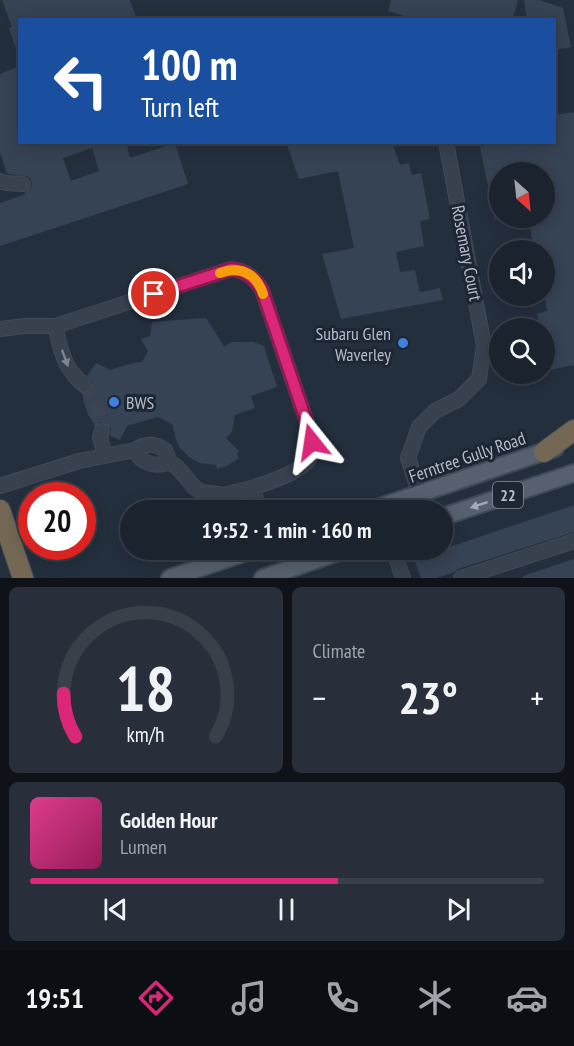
<!DOCTYPE html>
<html lang="en">
<head>
<meta charset="utf-8">
<style>
	body { margin:0; font-family:"PT Sans Narrow",sans-serif; background:#282f3a; color:#f1f3f6; height:100vh; display:flex; flex-direction:column; font-size:22px; white-space:nowrap }
	* { box-sizing:border-box; margin:0 }
	p { font-size:20px; color:#a0a4aa }
	.icon { flex:none; width:33px; height:33px; fill:none; stroke:currentColor; stroke-width:2; stroke-linecap:round; stroke-linejoin:round }
	.map { position:relative; height:578px; overflow:hidden }
	.side { display:flex; flex-direction:column; gap:9px; padding:9px; background:#0f1319; flex:1 }
	.side>* { flex:none }
	.hud { position:absolute; left:18px; top:18px; width:538px; height:126px; border-radius:0px; box-shadow:0 3px 15px #0003,0 0 0 2px #39404a; background:#1a4fa0; color:#fff; overflow:hidden }
	.needle { width:39px; rotate:153deg }
	.fabs { position:absolute; left:489px; top:162px; display:grid; gap:12px }
	.fabs a { display:grid; place-items:center; width:66px; height:66px; border-radius:50%; background:#1b232e; box-shadow:0 3px 15px #0003,0 0 0 2px #39404a; font-size:30px }
	.speed { position:absolute; left:18px; top:482px; display:flex; gap:12px; font-size:30px; font-weight:700; text-align:center }
	.speed>* { display:grid; place-content:center; width:78px; height:78px; border-radius:50%; background:#1b232e; box-shadow:0 3px 15px #0003,0 0 0 2px #39404a; line-height:1 }
	.speed .limit { border:9px solid #d22; background:#fff; color:#111 }
	.pin { position:absolute; display:grid; place-items:center; width:51px; height:51px; color:#fff; margin:-26px; border:3px solid #fff; border-radius:50%; box-shadow:0 2px 6px #0007 }
	.me { position:absolute; width:66px; margin:-33px; rotate:345deg; stroke-linejoin:round; filter:drop-shadow(0 0 4px #0008) }
	.turn { display:flex; align-items:center; gap:21px; height:126px; padding:0 24px; font-size:27px }
	.turn .icon { width:78px; height:78px; stroke-width:2.5 }
	.turn b { display:block; font-size:42px; line-height:51px }
	.big { font-size:45px; font-weight:600; line-height:1.1 }
	.side .widget { flex:1; display:flex; flex-direction:column; justify-content:center; gap:9px; min-width:0; padding:0 21px; border-radius:9px; background:#282f3a }
	.side .dial { align-items:center; gap:0 }
	.dial svg { height:156px; overflow:visible; fill:none; stroke:#39404a; stroke-width:7; stroke-linecap:round; text-anchor:middle }
	.dial text { fill:#f1f3f6; stroke:none }
	.song { display:flex; align-items:center; gap:18px }
	.cover { width:72px; height:72px; border-radius:9px; background:linear-gradient(135deg,hsl(330 70% 55%),hsl(330 70% 35%)) }
	.played { height:6px; border-radius:3px; background:linear-gradient(90deg,#db2777 60%,#39404a 60%) }
	.keys { display:flex; justify-content:space-around; direction:ltr }
	.heat { display:flex; justify-content:space-between; align-items:center; font-size:33px; direction:ltr }
	.side .tiles { flex:1; display:grid; gap:9px; grid-template-columns:1fr 1fr }
	.widget:last-child { grid-column:span 2 }
	.trip { position:absolute; left:120px; top:500px; width:333px; height:60px; border-radius:30px; background:#1b232e; box-shadow:0 3px 15px #0003,0 0 0 2px #39404a; font-weight:600; line-height:60px; text-align:center }
	.dock { display:flex; height:96px; justify-content:space-around; align-items:center; background:#0b0e12; color:#a0a4aa }
	.dock .icon { width:42px; height:42px }
	.dock .on { color:#db2777 }
	.dock b { font-size:27px; color:#f1f3f6 }
	.map>svg:first-child { display:block }
</style>
</head>
<body>
<div class="map">
<svg width="574" height="578" viewBox="0 0 574 578">
	<rect width="100%" height="100%" fill="#242f3e"/>
	<!-- building -->
	<g fill="#364354" fill-rule="evenodd">
		<polygon points="2,0 130,0 137,20 20,20 20,55 18,55 9,28 12,27"/>
		<polygon points="391,0 518,0 512,20 417,20 388,11"/>
		<polygon points="524,0 539,0 563,8 571,47 555,50 555,20 527,20"/>
		<path d="M20,66V142H126L130,158L175,143L188,184L0,246V203L26,194L25,192L30,189L32,185L31,179L27,176L7,174L0,152V74ZM92,148L99,171L71,181L63,158Z"/>
		<polygon points="574,112 574,365 544,371 544,328 540,328 537,314 547,311 544,295 544,250 534,250 528,218 544,218 544,172 500,172 500,219 495,220 479,142 555,142 555,115"/>
		<polygon points="286,142 392,142 400,165 409,163 412,175 421,173 430,219 420,221 424,246 396,252 400,272 415,270 420,292 440,288 443,300 341,319 322,254 354,248 338,171 299,179"/>
		<polygon points="206,318 224,346 233,342 253,342 264,346 277,387 251,396 255,408 235,415 232,432 226,438 239,451 237,454 239,458 227,466 217,469 216,465 199,463 189,457 180,448 175,437 173,425 158,417 127,426 120,440 110,436 111,429 105,423 100,422 95,425 88,415 83,399 84,394 90,392 93,388 92,382 87,376 96,363 110,370 133,363 142,362 148,351 141,339 150,336 152,322"/>
		<polygon points="574,505 574,532 458,569 454,572 437,578 421,578 414,559"/>
		<polygon points="574,559 574,578 523,578 523,576"/>
	</g>
	<g fill="none" stroke-linecap="round" stroke-linejoin="round">
		<!-- minor-tunnel -->
		<path stroke="#3a4453" stroke-width="14" stroke-dasharray="14 7" stroke-linecap="butt" d="M84,385C96,398 101,414 102,431"/>
		<defs>
			<g id="minor">
				<polyline points="0,181 6,183 23,184"/>
				<path d="M55,326C62,352 62,366 84,385"/>
				<path d="M0,329L25,326H55L231,269C246,270 255,278 262,290L308,426C310,435 314,446 311,455C305,472 268,482 252,488L260,510"/>
				<polyline points="102,431 100,437 105,456"/>
				<path d="M135,450C141,464 156,468 170,462"/>
				<path d="M0,486L79,461L135,450C146,443 155,443 165,450L170,462L178,468L195,488L201,492L224,495L252,488"/>
				<polyline points="425,510 408,458 419,427 435,411 459,399 479,379 484,346 446,142"/>
				<polyline points="393,549 403,578"/>
				<polyline points="461,578 574,541"/>
			</g>
			<g id="major">
				<polyline points="371,510 555,448"/>
				<polyline points="442,517 574,473"/>
				<polyline points="170,578 256,549"/>
				<polyline points="263,578 348,549"/>
			</g>
			<g id="highway">
				<polyline points="544,452 574,430"/>
				<polyline points="0,510 23,578"/>
			</g>
		</defs>
		<!-- minor casing -->
		<use href="#minor" stroke="#414a57" stroke-width="16"/>
		<!-- major casing -->
		<use href="#major" stroke="#414a57" stroke-width="20"/>
		<!-- highway casing -->
		<use href="#highway" stroke="#434c59" stroke-width="22"/>
		<!-- minor -->
		<use href="#minor" stroke="#38414e" stroke-width="14"/>
		<!-- major -->
		<use href="#major" stroke="#56606e" stroke-width="16"/>
		<!-- highway -->
		<use href="#highway" stroke="#746855" stroke-width="20"/>
	</g>
	<!-- one-way arrows -->
	<defs><path id="oneway-solid" d="M-6-.8H1V-3.2L6.5 0L1 3.2V.8H-6Z" transform="scale(1.5)"/></defs>
	<use fill="#7c8592" href="#oneway-solid" transform="translate(65 358) rotate(70)"/>
	<use fill="#a1aab7" href="#oneway-solid" transform="translate(479 505) rotate(162)"/>
	<g fill="none" stroke-linecap="round" stroke-linejoin="round">
		<defs>
			<path id="route" d="M154,294L231,269C246,270 255,278 262,290L308,426L312,442"/>
		</defs>
		<!-- route casing -->
		<use href="#route" stroke="#8e194d" stroke-width="15"/>
		<!-- route -->
		<use href="#route" stroke="#db2777" stroke-width="10"/>
		<!-- slow -->
		<path stroke="#f59e0b" stroke-width="10" d="M220,273C241,266 256,273 263,294"/>
	</g>
	<!-- markers -->
	<g fill="#3f7fe0" stroke="#1d2633" stroke-width="2">
		<circle cx="403" cy="343" r="6"/>
		<circle cx="114" cy="402" r="6"/>
	</g>
	<g text-anchor="middle" dominant-baseline="central" stroke-width="6" stroke-linejoin="round" paint-order="stroke">
		<!-- shield labels -->
		<rect fill="#1d2633" stroke="#878f9c" stroke-width="1.5" x="493" y="482" width="30" height="26" rx="4.5"/>
		<g font-size="16" font-weight="bold" fill="#b4bcc9">
			<text x="508" y="495">22</text>
		</g>
		<!-- street labels -->
		<g font-size="18" fill="#b4bcc9" stroke="#1d2633">
			<text transform="translate(467 253) rotate(79)">Rosemary Court</text>
			<text transform="translate(467 457) rotate(-19)">Ferntree Gully Road</text>
		</g>
		<!-- poi labels -->
		<g font-size="18" fill="#b4bcc9" stroke="#1d2633" text-anchor="end">
			<text x="391" y="333">Subaru Glen<tspan x="391" dy="21">Waverley</tspan></text>
			<text x="126" y="402" text-anchor="start">BWS</text>
		</g>
	</g>
</svg>
<div class="fabs">
<a><svg class="needle" viewBox="-14 -14 28 28"><path d="M0-13l5 13h-10z" fill="#e53935"/><path d="M0 13l5-13h-10z" fill="#a0a4aa"/></svg></a>
<a><svg class="icon" aria-label="sound" viewBox="0 0 24 24"><path d="M4 9h4l5-4v14l-5-4H4zM17 9q2 3 0 6"/></svg></a>
<a><svg class="icon" aria-label="search" viewBox="0 0 24 24"><circle cx="10" cy="10" r="6"/><path d="M15 15l6 6"/></svg></a>
</div>
<div class="speed"><div class="limit">20</div></div>
<div class="pin" style="left:154px;top:294px;background:#d93025"><svg class="icon" aria-label="arrive" viewBox="0 0 24 24"><path d="M6 21V4h12l-3 4 3 4H6"/></svg></div>
<svg class="me" style="left:312px;top:442px" viewBox="-20 -20 40 40"><path d="M0-17L14 15 0 8-14 15z" fill="#db2777" stroke="#fff" stroke-width="4"/></svg>
<div class="trip">19:52 · 1 min · 160 m</div>
<div class="hud">
<div class="turn"><svg class="icon" aria-label="left" viewBox="0 0 24 24"><path d="M17 20v-9H6M10 6l-5 5 5 5"/></svg><div><b>100 m</b>Turn left</div></div>
</div>
</div>
<section class="side">
<div class="tiles">
<div class="widget dial"><svg viewBox="0 0 100 80">
<path d="M14 69A42 42 0 1 1 86 69"/>
<path d="M14 69A42 42 0 0 1 8 47" stroke="#db2777"/>
<text x="50" y="56" font-size="32" font-weight="700">18</text>
<text x="50" y="72" font-size="11">km/h</text>
</svg></div>
<div class="widget"><p>Climate</p>
<div class="heat"><a>−</a><b class="big">23°</b><a>+</a></div>
</div>
<div class="widget">
<div class="song"><i class="cover"></i><div><b>Golden Hour</b><p>Lumen</p></div></div>
<div class="played"></div>
<div class="keys"><svg class="icon" aria-label="previous" viewBox="0 0 24 24"><path d="M18 5L8 12l10 7zM5 5v14"/></svg><svg class="icon" aria-label="pause" viewBox="0 0 24 24"><path d="M8 5v14M16 5v14"/></svg><svg class="icon" aria-label="next" viewBox="0 0 24 24"><path d="M6 5l10 7-10 7zM19 5v14"/></svg></div>
</div>
</div>
</section>
<nav class="dock">
<b>19:51</b>
<svg class="icon on" aria-label="directions" viewBox="0 0 24 24"><path d="M12 3l9 9-9 9-9-9zM9 14v-3h6M13 9l2 2-2 2"/></svg>
<svg class="icon" aria-label="music" viewBox="0 0 24 24"><path d="M9 18V5l10-2v13"/><circle cx="6" cy="18" r="3"/><circle cx="16" cy="16" r="3"/></svg>
<svg class="icon" aria-label="phone" viewBox="0 0 24 24"><path d="M5 4h4l2 5-3 2q2 4 5 5l2-3 5 2v4C11 20 4 13 5 4z"/></svg>
<svg class="icon" aria-label="climate" viewBox="0 0 24 24"><path d="M12 3v18M4 7l16 10M4 17L20 7"/></svg>
<svg class="icon" aria-label="car" viewBox="0 0 24 24"><path d="M5 17H2v-5l4-1 3-4h7l3 4 3 1v5h-3M9 17h6M6 11h13"/><circle cx="7" cy="17" r="2"/><circle cx="17" cy="17" r="2"/></svg>
</nav>
</body>
</html>
